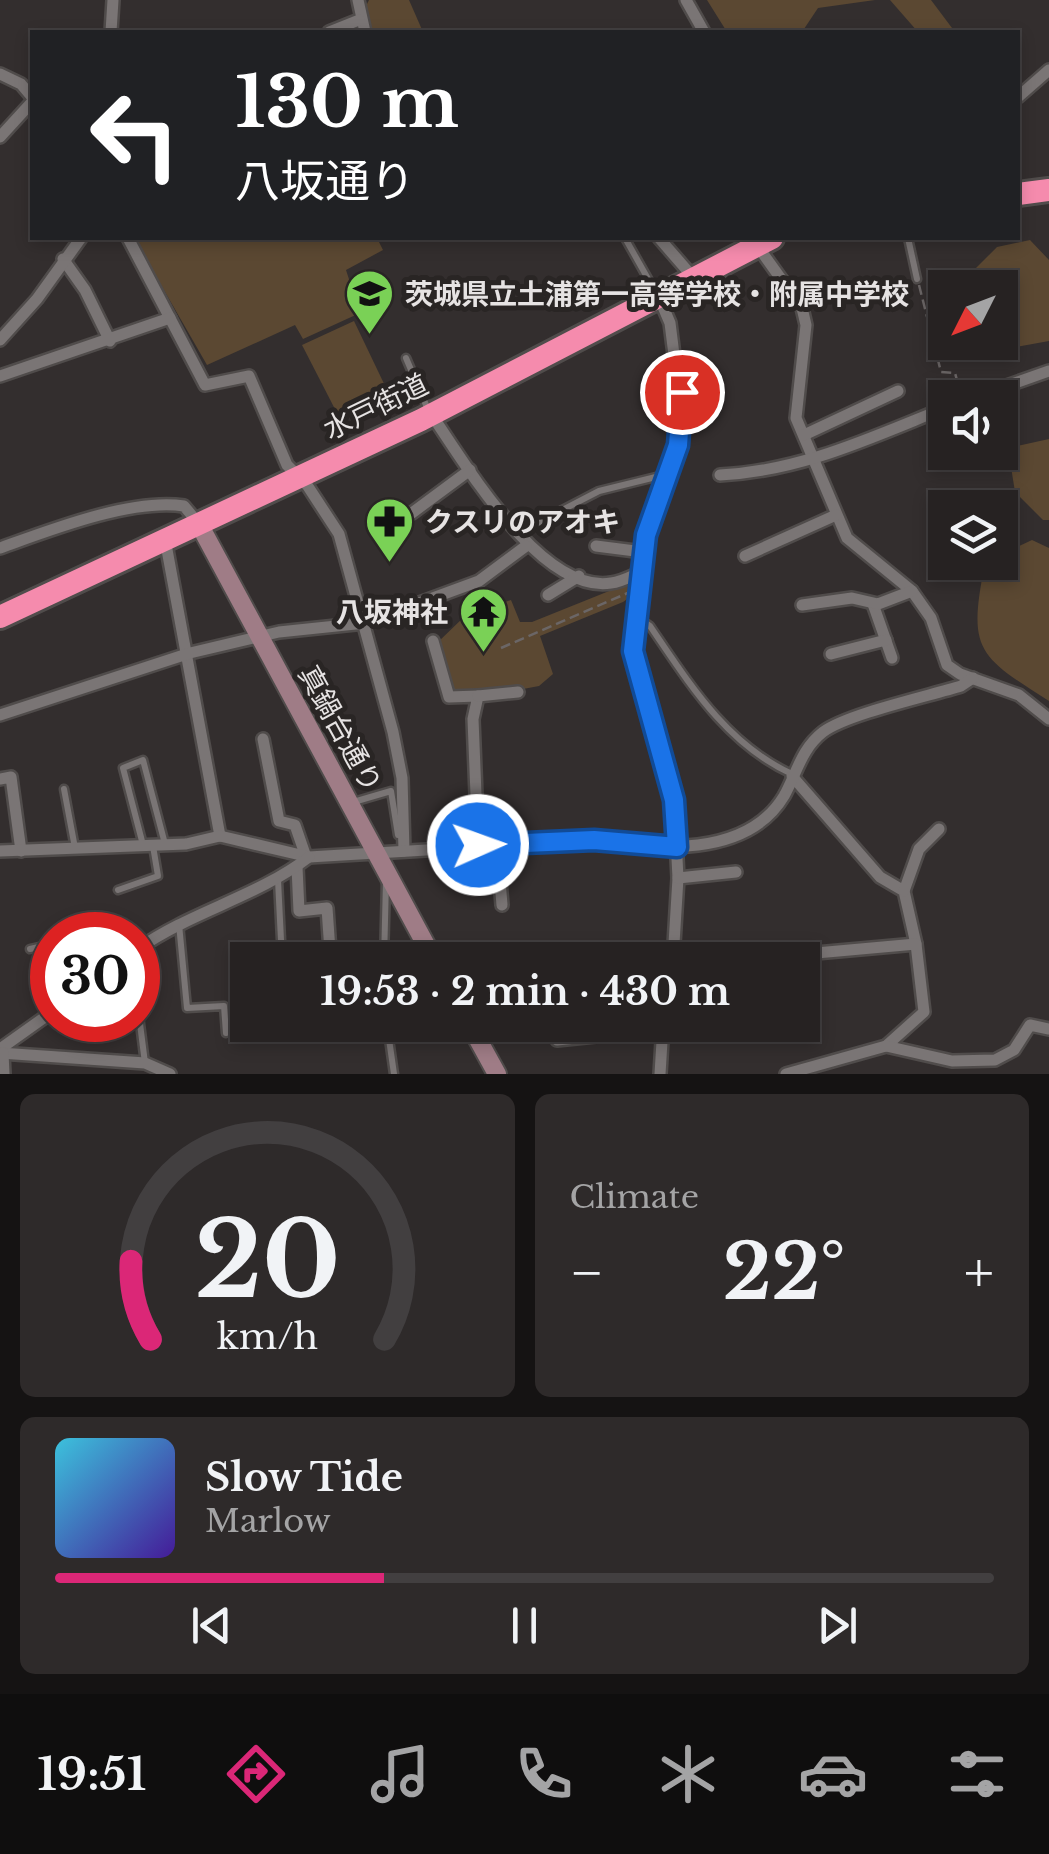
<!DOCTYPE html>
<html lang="en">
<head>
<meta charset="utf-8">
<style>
	body { margin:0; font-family:"Libre Baskerville","Noto Sans JP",serif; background:#2e2a2a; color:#f1f3f6; height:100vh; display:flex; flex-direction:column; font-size:38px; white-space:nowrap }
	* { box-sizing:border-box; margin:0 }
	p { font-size:32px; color:#a4a4a5 }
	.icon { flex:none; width:55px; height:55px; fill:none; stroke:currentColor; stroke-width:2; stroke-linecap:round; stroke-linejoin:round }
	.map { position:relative; height:1074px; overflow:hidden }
	.panel { display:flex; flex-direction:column; gap:20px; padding:20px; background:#151313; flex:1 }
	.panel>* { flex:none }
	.guide { position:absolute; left:30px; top:30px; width:990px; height:210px; border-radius:0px; box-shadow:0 5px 15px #0003,0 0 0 2px #423f40; background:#202124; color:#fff; overflow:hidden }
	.needle { width:65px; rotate:228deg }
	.tools { position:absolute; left:928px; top:270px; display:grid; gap:20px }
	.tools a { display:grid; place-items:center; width:90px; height:90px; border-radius:0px; background:#262222; box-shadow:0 5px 15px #0003,0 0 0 2px #423f40; font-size:50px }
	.speed { position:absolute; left:30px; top:912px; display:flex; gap:20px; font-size:50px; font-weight:700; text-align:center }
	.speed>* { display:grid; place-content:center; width:130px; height:130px; border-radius:50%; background:#262222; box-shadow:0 5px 15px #0003,0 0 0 2px #423f40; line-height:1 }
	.speed .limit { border:15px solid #d22; background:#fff; color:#111 }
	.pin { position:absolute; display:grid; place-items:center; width:85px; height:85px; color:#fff; margin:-42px; border:5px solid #fff; border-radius:50%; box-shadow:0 2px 10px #0007 }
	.me { position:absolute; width:110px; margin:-55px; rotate:88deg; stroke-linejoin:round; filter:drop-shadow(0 0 8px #0008) }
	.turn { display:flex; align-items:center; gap:35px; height:210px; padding:0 40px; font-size:45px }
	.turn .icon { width:130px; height:130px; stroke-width:2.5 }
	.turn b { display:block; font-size:70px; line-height:85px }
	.big { font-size:75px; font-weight:800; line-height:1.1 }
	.panel .widget { flex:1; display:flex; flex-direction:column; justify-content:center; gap:15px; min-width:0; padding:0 35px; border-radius:15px; background:#2e2a2a }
	.panel .dial { align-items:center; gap:0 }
	.dial svg { height:260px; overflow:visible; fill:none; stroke:#423f40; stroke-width:7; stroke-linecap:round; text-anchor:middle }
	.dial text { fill:#f1f3f6; stroke:none }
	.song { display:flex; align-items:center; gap:30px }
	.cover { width:120px; height:120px; border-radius:15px; background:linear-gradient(135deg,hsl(190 70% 55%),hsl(260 70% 35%)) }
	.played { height:10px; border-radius:5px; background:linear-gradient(90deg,#db2777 35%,#423f40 35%) }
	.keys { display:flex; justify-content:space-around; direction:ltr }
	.heat { display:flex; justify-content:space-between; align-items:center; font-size:55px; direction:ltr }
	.panel .tiles { flex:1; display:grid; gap:20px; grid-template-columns:1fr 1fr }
	.widget:last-child { grid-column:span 2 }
	.trip { position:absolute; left:230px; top:942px; width:590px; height:100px; border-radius:0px; background:#262222; box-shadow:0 5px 15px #0003,0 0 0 2px #423f40; font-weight:800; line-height:100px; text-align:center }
	.tab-bar { display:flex; height:160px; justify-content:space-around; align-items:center; background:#0f0e0e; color:#a4a4a5 }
	.tab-bar .icon { width:70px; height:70px }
	.tab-bar .on { color:#db2777 }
	.tab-bar b { font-size:45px; color:#f1f3f6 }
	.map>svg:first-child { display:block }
</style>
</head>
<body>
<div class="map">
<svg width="1049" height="1074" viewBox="0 0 1049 1074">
	<rect width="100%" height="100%" fill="#332e2e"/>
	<!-- green -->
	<g fill="#5b4832">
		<polygon points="369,0 409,0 423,32 371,32 364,10"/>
		<polygon points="707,0 875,0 818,8 802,32 727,32"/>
		<polygon points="890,0 931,0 955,32 918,32"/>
		<polygon points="134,238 377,238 383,250 346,270 360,313 303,339 295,325 207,365"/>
		<polygon points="1030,240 1049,260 1049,341 1000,350 973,346 970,343 1000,342 1000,288 959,285 997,247"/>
		<polygon points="354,321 388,392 338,415 302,345"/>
		<polygon points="1049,439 1049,520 1043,520 1015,492 1008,448"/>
		<path d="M1032,540L1049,548V701C976,655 968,649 985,563L1000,562V555Z"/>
		<polygon points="634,581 633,595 623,602 540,636 553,674 539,686 523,689 453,693 437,643 464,617 511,600 520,622 532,622"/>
	</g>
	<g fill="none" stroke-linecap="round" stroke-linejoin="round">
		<defs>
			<g id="lane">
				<polyline points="625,238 656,293"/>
				<polyline points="908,238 917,279"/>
				<polyline points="406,358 429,412"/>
				<polyline points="518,533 599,491 668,474"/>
				<path d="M637,617L650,626C689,683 726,744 792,774"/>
				<polyline points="64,789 75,848"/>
				<polyline points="350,803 391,791 398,835"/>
				<polyline points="143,845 123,768 143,760 165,844"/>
				<polyline points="278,880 282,960"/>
				<polyline points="118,890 158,876 153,846"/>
				<polyline points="179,924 187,1008 224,1006 226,1033"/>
				<polyline points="85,935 87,935"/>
				<polyline points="30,949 52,944"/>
				<polyline points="384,960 386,881"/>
				<polyline points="138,1008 145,1063"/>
				<polyline points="387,1025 394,1074"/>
			</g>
			<g id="street">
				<polyline points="358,0 365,32"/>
				<polyline points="686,0 704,32"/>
				<polyline points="111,32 113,0"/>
				<polyline points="329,32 359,20"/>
				<polyline points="0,74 21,84 32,97"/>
				<polyline points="1018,97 1049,70"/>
				<polyline points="0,137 32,102"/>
				<polyline points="128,238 205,385 249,376 287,465 307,485 339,534 393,732 402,778 404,851"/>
				<polyline points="659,238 692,276"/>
				<polyline points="756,244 802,308 806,325 796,418 847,538 912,591 931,618 947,665 960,674 1019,695 1049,719"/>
				<polyline points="63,259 85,290 110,341"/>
				<polyline points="658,295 670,323 683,426 646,535 633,651 674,800 678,878 673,960"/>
				<polyline points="0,340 37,299 81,238"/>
				<polyline points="0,376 170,318"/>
				<polyline points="972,398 1049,371"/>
				<path d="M431,414C465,463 541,594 611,583C621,582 632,576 641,572"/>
				<polyline points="804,435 898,391"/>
				<path d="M720,475C801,471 870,438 945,408"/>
				<polyline points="412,513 470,470"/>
				<polyline points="165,539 220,836"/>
				<polyline points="596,546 643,552"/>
				<path d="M0,548C50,530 132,498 184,506L199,524"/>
				<polyline points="745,556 836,515"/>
				<polyline points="548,595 579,576"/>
				<polyline points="873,604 892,658"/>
				<polyline points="802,605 852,598 878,604 912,591"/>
				<polyline points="433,641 449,697 478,696 473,719 478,845"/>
				<polyline points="831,654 886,640"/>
				<polyline points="478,696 518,692"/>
				<polyline points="0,715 190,653 279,632 365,623 479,581 526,546"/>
				<polyline points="263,739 279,821 295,825 306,857"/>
				<polyline points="792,776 880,877 904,891 916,944"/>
				<polyline points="0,779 11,777 21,851"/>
				<polyline points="497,845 502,905"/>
				<path d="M0,851L186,844L220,836L309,857L594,840C655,850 747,858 784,796C797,773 801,749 823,732C847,714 929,696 961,686L973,678"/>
				<polyline points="297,867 299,911 327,908 330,951"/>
				<polyline points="678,878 736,872"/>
				<polyline points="904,891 919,849 939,829"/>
				<path d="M138,949C192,911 257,897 309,857"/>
				<polyline points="675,949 805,954 916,944 924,1012 886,1046"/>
				<polyline points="557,1040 663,1029"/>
				<polyline points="0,1049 52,1012"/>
				<polyline points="0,1053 145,1063 170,1074"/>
				<polyline points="3,1053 4,1074"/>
				<polyline points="660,1074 663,1025"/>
				<polyline points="786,1074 886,1046 952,1061 995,1060 1014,1050 1030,1025 1049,1029"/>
			</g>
			<g id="secondary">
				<polyline points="199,524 434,960"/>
				<polyline points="470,1025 497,1074"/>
			</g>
			<g id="highway">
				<polyline points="1018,194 1049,190"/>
				<polyline points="0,617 421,420 772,238"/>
			</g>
		</defs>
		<!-- lane casing -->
		<use href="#lane" stroke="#504c4b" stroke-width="11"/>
		<!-- street casing -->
		<use href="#street" stroke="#504c4b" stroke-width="16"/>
		<!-- secondary casing -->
		<use href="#secondary" stroke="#504c4b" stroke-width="22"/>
		<!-- highway casing -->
		<use href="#highway" stroke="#504c4b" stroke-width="28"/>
		<!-- path -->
		<g stroke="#6b6666" stroke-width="2.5" stroke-dasharray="10 5" stroke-linecap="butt">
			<polyline points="919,285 941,372 955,373 961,395"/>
			<polyline points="501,648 630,592"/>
		</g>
		<!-- lane -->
		<use href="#lane" stroke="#7a7575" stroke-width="6"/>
		<!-- street -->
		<use href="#street" stroke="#7a7575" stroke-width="11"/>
		<!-- secondary -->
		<use href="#secondary" stroke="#9f7c86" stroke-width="18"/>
		<!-- highway -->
		<use href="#highway" stroke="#f58bad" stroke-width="22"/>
	</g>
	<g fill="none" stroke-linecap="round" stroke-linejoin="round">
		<defs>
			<polyline id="route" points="478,845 594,840 677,847 674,800 633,651 646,535 678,445 682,392"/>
		</defs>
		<!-- route casing -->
		<use href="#route" stroke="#114b97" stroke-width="25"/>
		<!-- route -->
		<use href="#route" stroke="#1a73e8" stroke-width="18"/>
	</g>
	<!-- icons -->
	<defs>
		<symbol id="school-pin" viewBox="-11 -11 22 30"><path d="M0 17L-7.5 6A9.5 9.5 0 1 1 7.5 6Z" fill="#7ad156" stroke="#292524"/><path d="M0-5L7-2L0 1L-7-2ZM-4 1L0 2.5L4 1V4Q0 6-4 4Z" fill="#111"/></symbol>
		<symbol id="pharmacy-pin" viewBox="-11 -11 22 30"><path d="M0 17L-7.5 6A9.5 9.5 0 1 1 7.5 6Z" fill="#7ad156" stroke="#292524"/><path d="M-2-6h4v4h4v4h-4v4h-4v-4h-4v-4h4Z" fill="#111"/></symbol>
		<symbol id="temple-pin" viewBox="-11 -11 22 30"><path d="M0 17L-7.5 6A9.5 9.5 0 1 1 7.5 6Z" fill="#7ad156" stroke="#292524"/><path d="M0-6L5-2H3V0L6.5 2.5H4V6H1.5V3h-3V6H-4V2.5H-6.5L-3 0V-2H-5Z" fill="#111"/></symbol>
	</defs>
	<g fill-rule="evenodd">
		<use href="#school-pin" x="342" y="266" width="55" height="75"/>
		<use href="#pharmacy-pin" x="362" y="494" width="55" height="75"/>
		<use href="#temple-pin" x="456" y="584" width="55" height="75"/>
	</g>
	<g text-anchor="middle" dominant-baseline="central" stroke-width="10" stroke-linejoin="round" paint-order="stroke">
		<!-- poi labels -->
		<g font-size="28" font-weight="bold" fill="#e6e3e3" stroke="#292524" text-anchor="start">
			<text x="405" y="294">茨城県立土浦第一高等学校・附属中学校</text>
			<text x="425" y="522">クスリのアオキ</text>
			<text x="448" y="612" text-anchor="end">八坂神社</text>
		</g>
		<!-- street labels -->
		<g font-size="28" fill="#e6e3e3" stroke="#292524">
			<text transform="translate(376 407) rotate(-26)">水戸街道</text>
			<text transform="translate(340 729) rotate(61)">真鍋台通り</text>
		</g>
	</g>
</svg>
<div class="tools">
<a><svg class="needle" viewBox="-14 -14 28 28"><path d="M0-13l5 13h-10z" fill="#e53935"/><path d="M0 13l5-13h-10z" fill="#a4a4a5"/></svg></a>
<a><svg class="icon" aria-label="sound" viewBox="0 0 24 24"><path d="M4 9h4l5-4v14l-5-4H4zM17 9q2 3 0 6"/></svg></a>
<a><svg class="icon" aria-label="layers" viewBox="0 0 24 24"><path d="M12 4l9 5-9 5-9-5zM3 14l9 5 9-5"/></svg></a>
</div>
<div class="speed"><div class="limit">30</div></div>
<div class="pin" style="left:682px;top:392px;background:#d93025"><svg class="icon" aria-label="arrive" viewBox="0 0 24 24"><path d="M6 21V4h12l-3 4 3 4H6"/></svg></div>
<svg class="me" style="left:478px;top:845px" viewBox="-20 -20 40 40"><circle r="17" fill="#1a73e8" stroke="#fff" stroke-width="3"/><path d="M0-11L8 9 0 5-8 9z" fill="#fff"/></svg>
<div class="trip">19:53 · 2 min · 430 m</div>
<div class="guide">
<div class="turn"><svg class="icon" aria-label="left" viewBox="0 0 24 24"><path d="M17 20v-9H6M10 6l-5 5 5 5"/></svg><div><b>130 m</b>八坂通り</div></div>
</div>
</div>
<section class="panel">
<div class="tiles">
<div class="widget dial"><svg viewBox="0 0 100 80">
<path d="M14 69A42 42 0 1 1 86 69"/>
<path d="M14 69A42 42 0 0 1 8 45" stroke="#db2777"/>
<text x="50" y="56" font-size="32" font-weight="700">20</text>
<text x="50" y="72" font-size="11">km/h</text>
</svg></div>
<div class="widget"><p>Climate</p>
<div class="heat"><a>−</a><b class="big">22°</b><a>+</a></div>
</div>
<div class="widget">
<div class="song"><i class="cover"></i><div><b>Slow Tide</b><p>Marlow</p></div></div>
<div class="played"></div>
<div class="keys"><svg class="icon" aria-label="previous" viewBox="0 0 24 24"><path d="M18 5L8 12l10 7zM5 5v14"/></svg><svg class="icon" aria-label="pause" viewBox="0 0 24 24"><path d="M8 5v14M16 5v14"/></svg><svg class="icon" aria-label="next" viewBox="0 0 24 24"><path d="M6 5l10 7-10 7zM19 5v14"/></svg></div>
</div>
</div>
</section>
<nav class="tab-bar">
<b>19:51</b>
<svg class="icon on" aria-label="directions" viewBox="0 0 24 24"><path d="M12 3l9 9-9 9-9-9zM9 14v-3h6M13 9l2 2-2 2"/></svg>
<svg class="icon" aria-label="music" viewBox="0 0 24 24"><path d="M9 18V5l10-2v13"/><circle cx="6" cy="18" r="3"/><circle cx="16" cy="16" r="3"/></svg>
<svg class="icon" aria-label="phone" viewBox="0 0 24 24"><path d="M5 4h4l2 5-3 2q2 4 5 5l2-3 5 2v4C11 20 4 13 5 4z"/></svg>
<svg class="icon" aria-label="climate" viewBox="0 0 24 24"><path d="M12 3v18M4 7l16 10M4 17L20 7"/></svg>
<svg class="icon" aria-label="car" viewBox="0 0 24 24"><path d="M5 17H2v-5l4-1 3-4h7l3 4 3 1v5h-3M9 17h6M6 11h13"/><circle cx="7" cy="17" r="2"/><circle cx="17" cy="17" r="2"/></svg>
<svg class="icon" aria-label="filters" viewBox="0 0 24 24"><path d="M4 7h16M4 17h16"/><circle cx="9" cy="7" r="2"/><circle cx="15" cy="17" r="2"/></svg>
</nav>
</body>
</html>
